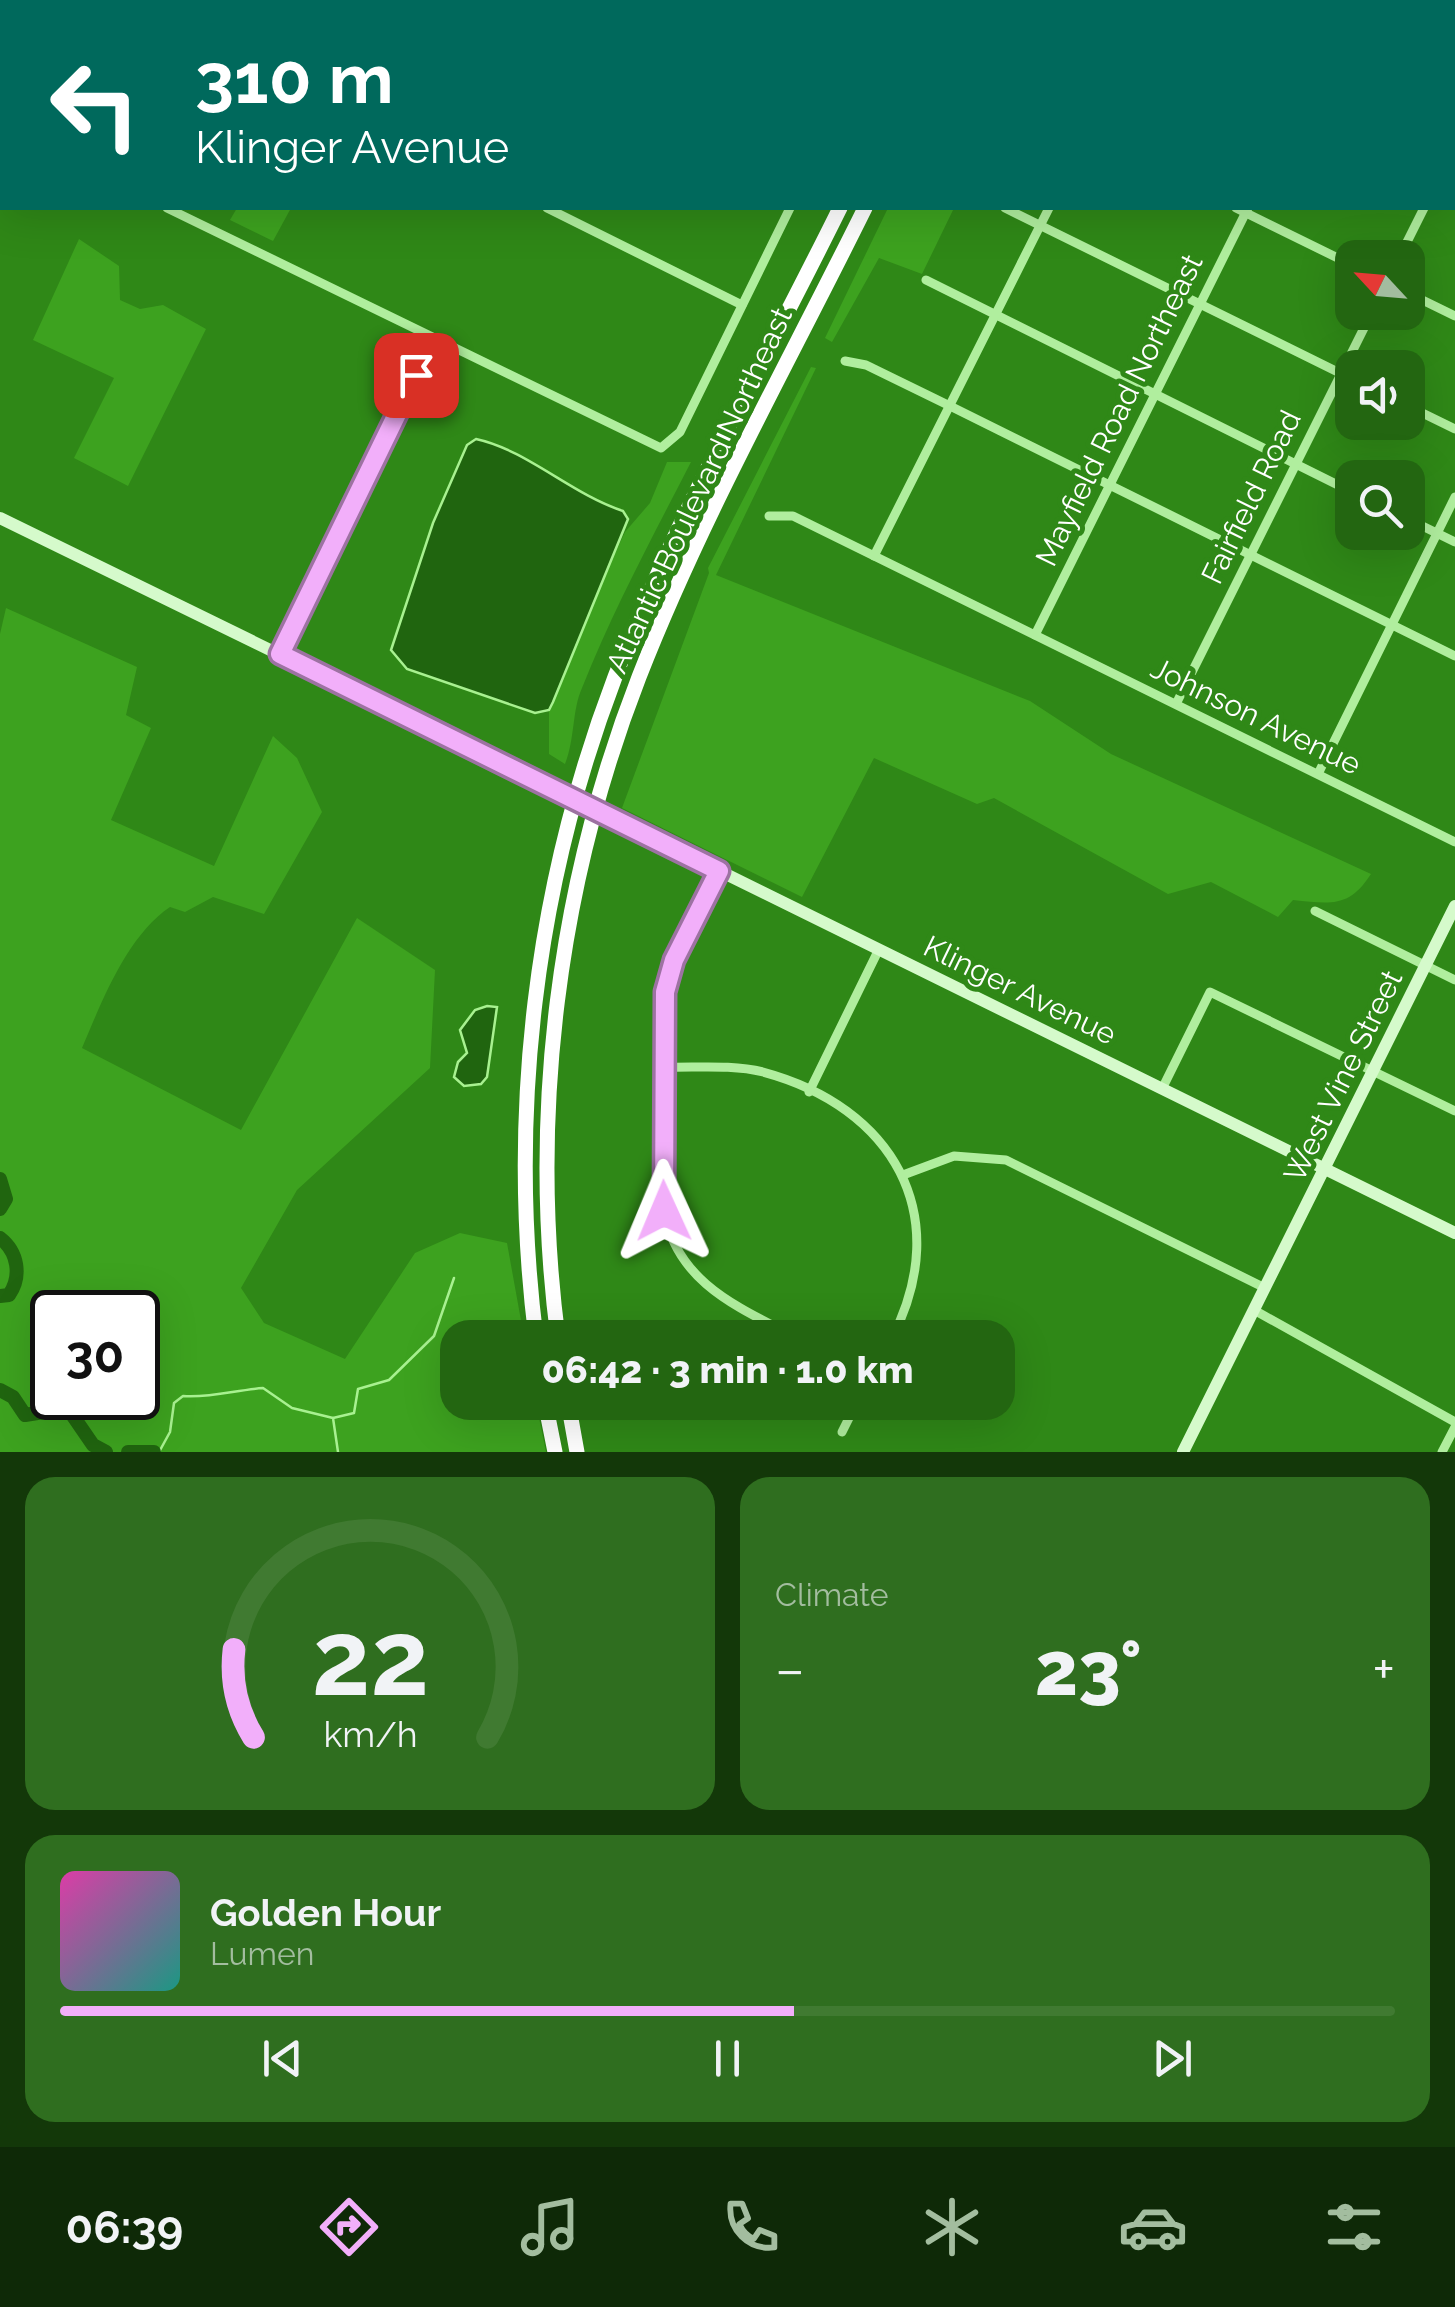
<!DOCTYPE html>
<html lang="en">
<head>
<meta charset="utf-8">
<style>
	body { margin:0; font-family:Raleway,sans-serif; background:#2f6e1f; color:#f1f3f6; height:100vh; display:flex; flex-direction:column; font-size:38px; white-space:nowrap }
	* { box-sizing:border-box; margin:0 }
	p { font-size:32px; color:#a3bd9f }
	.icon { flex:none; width:55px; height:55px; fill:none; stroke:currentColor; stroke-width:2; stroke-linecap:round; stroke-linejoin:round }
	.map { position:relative; height:1452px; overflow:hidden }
	.sheet { display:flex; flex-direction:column; gap:25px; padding:25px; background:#133809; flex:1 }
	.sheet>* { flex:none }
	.guide { position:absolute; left:0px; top:0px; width:1455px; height:210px; box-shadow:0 10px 40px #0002; background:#00695c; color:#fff; overflow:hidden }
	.needle { width:65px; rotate:296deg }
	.buttons { position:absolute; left:1335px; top:240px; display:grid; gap:20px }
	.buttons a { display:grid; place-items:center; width:90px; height:90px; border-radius:20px; background:#236611; box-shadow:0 10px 40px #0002; font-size:50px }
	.speed { position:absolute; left:30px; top:1290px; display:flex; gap:20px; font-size:50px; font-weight:700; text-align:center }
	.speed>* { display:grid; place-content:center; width:130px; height:130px; border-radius:50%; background:#236611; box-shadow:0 10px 40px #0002; line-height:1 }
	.speed .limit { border:5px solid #111; border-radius:15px; background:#fff; color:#111 }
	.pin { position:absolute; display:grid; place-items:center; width:85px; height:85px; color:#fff; margin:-42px; border-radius:20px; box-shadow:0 5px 15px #0006 }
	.me { position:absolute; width:110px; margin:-55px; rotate:359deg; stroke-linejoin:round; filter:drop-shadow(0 0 8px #0008) }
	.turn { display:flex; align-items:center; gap:35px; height:210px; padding:0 30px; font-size:45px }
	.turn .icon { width:130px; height:130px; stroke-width:2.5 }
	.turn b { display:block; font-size:70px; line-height:85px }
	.big { font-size:75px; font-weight:800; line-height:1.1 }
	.sheet .card { flex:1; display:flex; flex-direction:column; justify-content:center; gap:15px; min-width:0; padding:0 35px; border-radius:30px; background:#2f6e1f }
	.sheet .dial { align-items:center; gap:0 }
	.dial svg { height:260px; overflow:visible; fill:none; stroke:#407a31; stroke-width:7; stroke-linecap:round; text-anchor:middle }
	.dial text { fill:#f1f3f6; stroke:none }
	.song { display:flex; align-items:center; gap:30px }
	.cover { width:120px; height:120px; border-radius:15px; background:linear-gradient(135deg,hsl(320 70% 55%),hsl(170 70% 35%)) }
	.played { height:10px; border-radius:5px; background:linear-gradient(90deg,#f2affa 55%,#407a31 55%) }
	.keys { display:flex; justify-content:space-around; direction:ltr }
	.heat { display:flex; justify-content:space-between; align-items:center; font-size:55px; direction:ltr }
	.sheet .tiles { flex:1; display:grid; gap:25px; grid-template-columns:1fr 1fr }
	.card:last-child { grid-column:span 2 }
	.trip { position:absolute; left:440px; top:1320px; width:575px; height:100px; border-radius:30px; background:#236611; box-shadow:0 10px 40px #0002; font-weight:800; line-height:100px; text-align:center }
	.tabs { display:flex; height:160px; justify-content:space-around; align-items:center; background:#0e2907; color:#a3bd9f }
	.tabs .icon { width:70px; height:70px }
	.tabs .on { color:#f2affa }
	.tabs b { font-size:45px; color:#f1f3f6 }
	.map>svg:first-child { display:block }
</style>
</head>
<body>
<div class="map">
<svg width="1455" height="1452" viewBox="0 0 1455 1452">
	<rect width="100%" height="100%" fill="#2f8817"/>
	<!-- green -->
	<g fill="#3da21f" fill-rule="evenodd">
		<polygon points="1248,0 1455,0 1455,189 1452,2"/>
		<polygon points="237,208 291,208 273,241 230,220"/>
		<polygon points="888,208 954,208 922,274 879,258 832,342 825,338"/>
		<polygon points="79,239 119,266 120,300 140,309 163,305 206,329 128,486 74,458 114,378 33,340"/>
		<path d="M811,367L816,368L716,575L1030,701L1111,754L1371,874C1349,908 1331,904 1293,900L1278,917L1211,882L1168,894L994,798L977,804L874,758L802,897L622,808L709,573L708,568Z"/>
		<path d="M667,462H691C653,536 613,610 582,688C572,710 575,739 565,764L549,754V710L586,616L625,532L650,503Z"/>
		<path d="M6,608L137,667L126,715L151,728L111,820L214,866L273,736L297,758L322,812L264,914L213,897L185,912L170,907C127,936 102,1001 82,1048L241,1130L357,918L435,970L430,1068L297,1190L241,1288L264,1323L345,1359L415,1253L460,1233L507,1243L524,1337L458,1338V1402L536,1403L546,1452H0V634ZM52,1312H138V1398H52Z"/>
	</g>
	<!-- water -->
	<g fill="#20650f" stroke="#a8f190" stroke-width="2.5">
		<path d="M476,439C527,450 571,494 623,511L628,519L553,702L549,710L535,713L407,669L391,650L433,523L467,445Z"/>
		<polygon points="487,1006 497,1007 487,1077 481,1084 464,1086 454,1077 458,1062 467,1053 460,1030 475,1010"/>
	</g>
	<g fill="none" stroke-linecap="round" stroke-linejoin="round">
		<!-- stream -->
		<g stroke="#a8f190" stroke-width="2.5">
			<polyline points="333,1418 354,1413 358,1389 389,1380 434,1336 454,1278"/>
			<path d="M159,1452L170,1432L174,1403L183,1396C212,1398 235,1390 263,1388L292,1408L333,1418L338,1452"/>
		</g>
		<!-- river -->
		<g stroke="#20650f" stroke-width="14">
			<polyline points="0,1179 6,1199 0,1209"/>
			<path d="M0,1238C18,1252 22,1276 9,1295L0,1296"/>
			<polyline points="0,1390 13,1397 25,1415 56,1410 71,1413 93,1445 106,1452"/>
			<polyline points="128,1452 154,1452"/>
		</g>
		<!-- street -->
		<g stroke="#b0ee9e" stroke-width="9">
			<polyline points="109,0 110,2"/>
			<polyline points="804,0 809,2"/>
			<polyline points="55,2 60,0"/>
			<polyline points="881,2 882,0"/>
			<polyline points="1151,2 1152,0"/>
			<polyline points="0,34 2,32"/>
			<polyline points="167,208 661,448 680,432 790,208"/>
			<polyline points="547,208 742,305"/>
			<polyline points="1005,208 1352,379"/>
			<polyline points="1236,208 1352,265"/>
			<polyline points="1399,258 1424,208"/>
			<polyline points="926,280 1352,492"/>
			<polyline points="1408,293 1455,316"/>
			<polyline points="845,361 866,365 950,406 1455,656"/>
			<polyline points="1408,406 1455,429"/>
			<polyline points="769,516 793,516 1455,842"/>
			<polyline points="1408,519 1455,542"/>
			<polyline points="874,556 1049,208"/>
			<polyline points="1035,635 1248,208"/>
			<polyline points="280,653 435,339"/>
			<polyline points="1176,704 1372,312"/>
			<polyline points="1318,774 1455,497"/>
			<path d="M719,871L674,960L665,993L664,1211C677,1283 738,1307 797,1338"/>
			<polyline points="1315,911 1455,980"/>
			<path d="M663,1067C695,1068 731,1064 763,1072C893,1107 955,1215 892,1338"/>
			<polyline points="1162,1089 1210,992 1455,1111"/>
			<polyline points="809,1092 879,949"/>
			<polyline points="903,1175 954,1156 1006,1160 1265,1288"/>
			<polyline points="1254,1310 1455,1422"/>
			<polyline points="842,1432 857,1402"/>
			<polyline points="1442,1452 1455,1427"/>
		</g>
		<!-- secondary -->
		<g stroke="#d5facb" stroke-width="12">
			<polyline points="1055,0 1060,2"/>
			<polyline points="306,2 310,0"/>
			<polyline points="0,175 2,174"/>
			<polyline points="1452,196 1455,197"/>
			<polyline points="0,518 563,793"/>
			<polyline points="616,820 1455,1233"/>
			<polyline points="1183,1452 1455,906"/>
		</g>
		<!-- highway -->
		<g stroke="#fff" stroke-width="15">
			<polyline points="941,2 942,0"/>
			<polyline points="965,2 966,0"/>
			<path d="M536,1338C508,1115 535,887 615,677C676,516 764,362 840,208"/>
			<path d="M558,1338C529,1116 558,885 639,677C702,516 789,362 865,208"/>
			<polyline points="545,1402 555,1452"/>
			<polyline points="568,1402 577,1452"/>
		</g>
		<!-- secondary-bridge -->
		<polyline stroke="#d5facb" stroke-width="12" points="563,793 616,820"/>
	</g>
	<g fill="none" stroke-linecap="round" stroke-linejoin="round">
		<defs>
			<polyline id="route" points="416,375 280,654 719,871 674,960 665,992 664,1211"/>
		</defs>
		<!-- route casing -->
		<use href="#route" stroke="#9d72a2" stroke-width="25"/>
		<!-- route -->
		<use href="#route" stroke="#f2affa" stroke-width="18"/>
	</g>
	<g text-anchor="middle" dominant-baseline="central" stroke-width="10" stroke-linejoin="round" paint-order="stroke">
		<!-- street labels -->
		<g font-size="30" fill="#fff" stroke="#2f8817">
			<text transform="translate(1119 410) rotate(-64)">Mayfield Road Northeast</text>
			<text transform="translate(699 490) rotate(-65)">Atlantic Boulevard Northeast</text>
			<text transform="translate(1251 497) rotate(-64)">Fairfield Road</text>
			<text transform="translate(1256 716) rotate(26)">Johnson Avenue</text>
			<text transform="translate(1020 990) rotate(26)">Klinger Avenue</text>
			<text transform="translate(1343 1076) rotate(-64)">West Vine Street</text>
		</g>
	</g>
</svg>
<div class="buttons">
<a><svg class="needle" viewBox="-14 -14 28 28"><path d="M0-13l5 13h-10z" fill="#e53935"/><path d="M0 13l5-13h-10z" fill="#a3bd9f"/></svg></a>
<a><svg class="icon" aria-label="sound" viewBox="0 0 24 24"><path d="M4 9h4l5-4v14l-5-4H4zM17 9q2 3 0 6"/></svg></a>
<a><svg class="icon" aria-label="search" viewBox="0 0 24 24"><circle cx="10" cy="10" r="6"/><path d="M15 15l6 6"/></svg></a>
</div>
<div class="speed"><div class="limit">30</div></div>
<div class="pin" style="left:416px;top:375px;background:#d93025"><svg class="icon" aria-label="arrive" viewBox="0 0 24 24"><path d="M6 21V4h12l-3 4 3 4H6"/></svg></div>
<svg class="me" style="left:664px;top:1211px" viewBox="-20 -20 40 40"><path d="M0-17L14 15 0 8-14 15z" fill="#f2affa" stroke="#fff" stroke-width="4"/></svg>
<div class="trip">06:42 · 3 min · 1.0 km</div>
<div class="guide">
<div class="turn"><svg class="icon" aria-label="left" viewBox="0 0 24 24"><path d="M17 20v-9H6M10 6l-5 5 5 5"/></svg><div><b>310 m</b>Klinger Avenue</div></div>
</div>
</div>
<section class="sheet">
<div class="tiles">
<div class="card dial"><svg viewBox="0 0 100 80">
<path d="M14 69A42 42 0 1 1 86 69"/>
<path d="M14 69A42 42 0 0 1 8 42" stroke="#f2affa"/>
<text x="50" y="56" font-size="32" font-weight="700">22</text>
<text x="50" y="72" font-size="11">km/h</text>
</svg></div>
<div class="card"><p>Climate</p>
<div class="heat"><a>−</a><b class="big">23°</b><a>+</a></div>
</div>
<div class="card">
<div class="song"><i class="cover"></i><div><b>Golden Hour</b><p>Lumen</p></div></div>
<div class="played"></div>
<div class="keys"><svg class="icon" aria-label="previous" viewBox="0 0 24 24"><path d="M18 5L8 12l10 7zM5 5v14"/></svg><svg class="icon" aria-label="pause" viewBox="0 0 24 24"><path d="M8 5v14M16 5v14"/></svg><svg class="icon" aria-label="next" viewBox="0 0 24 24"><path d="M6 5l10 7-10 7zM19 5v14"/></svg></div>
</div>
</div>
</section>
<nav class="tabs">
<b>06:39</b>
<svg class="icon on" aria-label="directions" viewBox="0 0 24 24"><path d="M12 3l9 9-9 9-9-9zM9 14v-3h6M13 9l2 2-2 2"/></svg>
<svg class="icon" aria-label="music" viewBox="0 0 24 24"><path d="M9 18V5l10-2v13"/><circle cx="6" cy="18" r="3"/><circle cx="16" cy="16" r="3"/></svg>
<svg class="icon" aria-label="phone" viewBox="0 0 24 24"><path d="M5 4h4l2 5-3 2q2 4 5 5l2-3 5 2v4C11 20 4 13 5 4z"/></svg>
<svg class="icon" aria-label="climate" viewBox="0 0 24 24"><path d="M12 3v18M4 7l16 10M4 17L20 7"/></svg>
<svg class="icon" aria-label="car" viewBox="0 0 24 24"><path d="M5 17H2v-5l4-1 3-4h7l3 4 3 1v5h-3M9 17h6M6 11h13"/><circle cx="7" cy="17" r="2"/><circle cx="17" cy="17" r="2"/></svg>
<svg class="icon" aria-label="filters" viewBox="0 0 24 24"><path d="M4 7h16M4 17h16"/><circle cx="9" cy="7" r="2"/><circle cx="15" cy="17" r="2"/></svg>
</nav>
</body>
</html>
